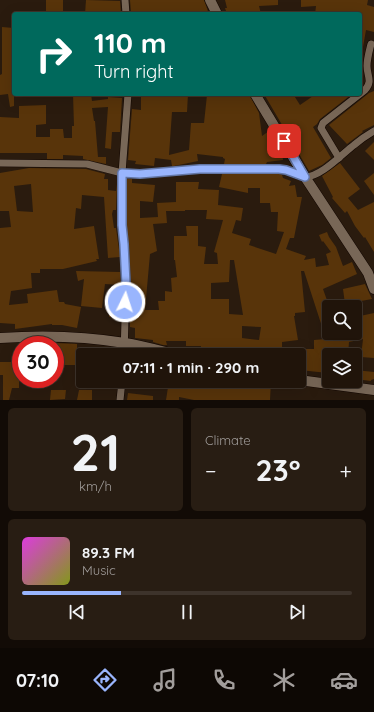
<!DOCTYPE html>
<html lang="en">
<head>
<meta charset="utf-8">
<style>
	body { margin:0; font-family:Quicksand,sans-serif; background:#281d13; color:#f1f3f6; height:100vh; display:flex; flex-direction:column; font-size:15px; white-space:nowrap }
	* { box-sizing:border-box; margin:0 }
	p { font-size:13px; color:#a29e9c }
	.icon { flex:none; width:22px; height:22px; fill:none; stroke:currentColor; stroke-width:2; stroke-linecap:round; stroke-linejoin:round }
	.map { position:relative; height:400px; overflow:hidden }
	.panel { display:flex; flex-direction:column; gap:8px; padding:8px; background:#120b06; flex:1 }
	.panel>* { flex:none }
	.top-card { position:absolute; left:12px; top:12px; width:350px; height:84px; border-radius:4px; box-shadow:0 4px 16px #0002,0 0 0 1px #3d332b; background:#00695c; color:#fff; overflow:hidden }
	.fabs { position:absolute; left:322px; top:300px; display:grid; gap:8px }
	.fabs a { display:grid; place-items:center; width:40px; height:40px; border-radius:4px; background:#20140a; box-shadow:0 4px 16px #0002,0 0 0 1px #3d332b; font-size:20px }
	.speed { position:absolute; left:12px; top:336px; display:flex; gap:8px; font-size:20px; font-weight:700; text-align:center }
	.speed>* { display:grid; place-content:center; width:52px; height:52px; border-radius:50%; background:#20140a; box-shadow:0 4px 16px #0002,0 0 0 1px #3d332b; line-height:1 }
	.speed .limit { border:6px solid #d22; background:#fff; color:#111 }
	.pin { position:absolute; display:grid; place-items:center; width:34px; height:34px; color:#fff; margin:-17px; border-radius:8px; box-shadow:0 2px 6px #0006 }
	.me { position:absolute; width:44px; margin:-22px; rotate:4deg; stroke-linejoin:round; filter:drop-shadow(0 0 3px #0008) }
	.turn { display:flex; align-items:center; gap:14px; height:84px; padding:0 16px; font-size:18px }
	.turn .icon { width:52px; height:52px; stroke-width:2.5 }
	.turn b { display:block; font-size:28px; line-height:34px }
	.big { font-size:30px; font-weight:800; line-height:1.1 }
	.panel .widget { flex:1; display:flex; flex-direction:column; justify-content:center; gap:6px; min-width:0; padding:0 14px; border-radius:6px; background:#281d13 }
	.panel .dial { align-items:center; gap:0 }
	.dial b { font-size:52px; line-height:1 }
	.song { display:flex; align-items:center; gap:12px }
	.cover { width:48px; height:48px; border-radius:6px; background:linear-gradient(135deg,hsl(300 70% 55%),hsl(70 70% 35%)) }
	.played { height:4px; border-radius:2px; background:linear-gradient(90deg,#99b5fd 30%,#3d332b 30%) }
	.keys { display:flex; justify-content:space-around; direction:ltr }
	.heat { display:flex; justify-content:space-between; align-items:center; font-size:22px; direction:ltr }
	.panel .tiles { flex:1; display:grid; gap:8px; grid-template-columns:1fr 1fr }
	.widget:last-child { grid-column:span 2 }
	.trip { position:absolute; left:76px; top:348px; width:230px; height:40px; border-radius:4px; background:#20140a; box-shadow:0 4px 16px #0002,0 0 0 1px #3d332b; font-weight:800; line-height:40px; text-align:center }
	.dock { display:flex; height:64px; justify-content:space-around; align-items:center; background:#0d0804; color:#a29e9c }
	.dock .icon { width:28px; height:28px }
	.dock .active { color:#99b5fd }
	.dock b { font-size:18px; color:#f1f3f6 }
	.map>svg:first-child { display:block }
</style>
</head>
<body>
<div class="map">
<svg width="374" height="400" viewBox="0 0 374 400">
	<rect width="100%" height="100%" fill="#2a1b0e"/>
	<!-- building -->
	<g fill="#58340a" fill-rule="evenodd">
		<rect x="46" y="0" width="17" height="14"/>
		<polygon points="86,0 120,1 121,14 85,14"/>
		<polygon points="130,0 204,0 209,14 136,14 136,12 131,13"/>
		<polygon points="225,0 278,0 278,5 259,6 261,14 227,14 225,8 227,8"/>
		<polygon points="301,0 368,0 367,5 374,7 374,32 366,30 363,47 360,47 360,14 315,14 316,6 301,7"/>
		<polygon points="2,27 14,28 14,106 10,107 8,94 0,95 0,75 2,74"/>
		<polygon points="374,91 374,125 362,131 363,132 347,144 329,125 369,93"/>
		<polygon points="73,94 91,94 92,101 108,99 108,97 122,98 120,132 112,132 111,149 105,148 108,107 92,108 94,121 95,121 98,157 106,157 106,164 83,159 83,156 63,155 63,159 47,159 47,153 0,153 0,117 19,118 19,106 46,105 46,124 36,125 36,137 50,137 50,129 63,129 64,138 72,138 72,126 74,126"/>
		<polygon points="157,94 188,94 187,112 172,112 169,155 189,150 191,123 204,123 207,95 227,96 227,94 249,94 259,113 262,136 269,131 282,152 283,160 267,162 266,164 224,164 225,159 223,158 223,157 197,154 198,161 174,166 172,166 171,160 155,158 154,166 135,164 136,161 128,160 132,109 141,110 141,96 157,96"/>
		<polygon points="264,94 293,94 300,105 316,94 352,94 320,119 317,124 313,127 331,158 322,165 309,171"/>
		<polygon points="374,142 374,160 365,151"/>
		<polygon points="340,163 360,189 348,198 358,210 374,202 374,252 365,237 364,238 355,226 347,211 345,213 332,198 333,197 322,176"/>
		<path d="M29,168L86,169L105,174L104,179H108V190L116,191L117,184L116,210H113L112,214L114,228H116L120,257L108,258L104,197L82,195L81,209L76,208L74,229L94,226L99,259H96L97,261L63,269H40V273H31L32,288L11,291L9,305L28,303L27,294L57,290L59,302H64L65,304L81,307L77,328L62,325H52V324L15,329V324L0,323V228L11,227L9,211H0V173ZM31,184L33,212L17,211L14,186Z"/>
		<polygon points="374,173 374,195 364,181"/>
		<path d="M222,174H279L282,175L283,178L291,181L289,186L295,185L297,197H302L294,238H290L286,249L306,256L304,260L315,258L316,267L329,265L326,254L331,252L323,241L322,242L319,235L327,232L329,237L336,247L343,266L352,262L357,274L323,289L329,306V333H355V319L360,318V316L374,313V358L361,357L363,339L349,342L348,355H329L328,373L299,370V355H295V349H314V340L326,339L304,271H301L305,312L295,313V316H294L298,340L282,342V349L264,350V355H230L200,351L201,346H186V341H166L167,345H163L153,342V340L135,338V328L130,327V316H136L135,300L137,285H131L129,244L126,227L127,179H132V183L155,185L153,202L140,201V218L158,217L157,203L176,202V182H199L198,189L219,190L218,205L243,208L241,221L236,220L232,233L251,239L249,245L276,254L284,232L277,231L278,212H271L270,203H260V188H248V193L219,187ZM185,210H207L206,219L223,220L214,252L217,253L218,264H204L206,247L198,246V226H186L187,236H174V260H175L177,277L171,278L172,292L165,291V301H158L159,310H145L150,254L157,251L153,224L167,223L166,211H185ZM230,260H234L243,315L229,314V299H211V283L229,282ZM242,326L261,327L259,340L242,338Z"/>
		<polygon points="76,271 120,272 121,285 105,284 102,308 81,306 84,279 78,281"/>
		<polygon points="365,284 372,299 345,304 343,289"/>
		<polygon points="109,307 118,308 117,317 109,317"/>
		<polygon points="55,343 77,344 77,351 81,351 80,365 61,365 62,374 55,375"/>
		<polygon points="104,348 119,354 119,355 101,355"/>
		<polygon points="0,362 21,362 21,375 19,375 19,388 12,388 9,400 3,400 3,375 0,375"/>
		<polygon points="355,370 374,372 374,379 371,380 371,381 355,379"/>
		<polygon points="169,381 271,381 270,400 194,400 179,397 179,400 166,400"/>
		<polygon points="51,390 66,390 65,399 50,400"/>
		<polygon points="79,390 92,390 92,400 77,400"/>
		<polygon points="128,393 153,396 153,400 127,400"/>
	</g>
	<g fill="none" stroke-linecap="round" stroke-linejoin="round">
		<defs>
			<g id="street">
				<polyline points="125,0 126,14"/>
				<path d="M339,158L321,128L323,123L365,90C373,81 367,76 367,66C367,59 369,52 371,44"/>
				<path d="M0,163L87,164L122,173L140,174L200,169H279C288,170 298,177 305,177C321,177 342,154 354,145C360,140 367,135 374,131"/>
				<polyline points="124,355 126,284 124,244 121,225 122,173 128,94"/>
				<polyline points="120,400 122,381"/>
			</g>
			<g id="secondary">
				<polyline points="210,0 217,14"/>
				<polyline points="255,94 305,177 368,273 374,289"/>
				<path d="M0,338C42,335 83,336 125,343C143,346 161,351 178,355"/>
				<polyline points="299,380 374,390"/>
			</g>
		</defs>
		<!-- street casing -->
		<use href="#street" stroke="#120600" stroke-width="8"/>
		<!-- secondary casing -->
		<use href="#secondary" stroke="#120600" stroke-width="11"/>
		<!-- street -->
		<use href="#street" stroke="#786757" stroke-width="7"/>
		<!-- secondary -->
		<use href="#secondary" stroke="#786757" stroke-width="10"/>
	</g>
	<g fill="none" stroke-linecap="round" stroke-linejoin="round">
		<defs>
			<polyline id="route" points="125,302 126,284 124,244 122,225 122,173 140,174 200,169 279,169 286,170 305,177 284,141"/>
		</defs>
		<!-- route casing -->
		<use href="#route" stroke="#6376a4" stroke-width="10"/>
		<!-- route -->
		<use href="#route" stroke="#99b5fd" stroke-width="7"/>
	</g>
</svg>
<div class="fabs">
<a><svg class="icon" aria-label="search" viewBox="0 0 24 24"><circle cx="10" cy="10" r="6"/><path d="M15 15l6 6"/></svg></a>
<a><svg class="icon" aria-label="layers" viewBox="0 0 24 24"><path d="M12 4l9 5-9 5-9-5zM3 14l9 5 9-5"/></svg></a>
</div>
<div class="speed"><div class="limit">30</div></div>
<div class="pin" style="left:284px;top:141px;background:#d93025"><svg class="icon" aria-label="arrive" viewBox="0 0 24 24"><path d="M6 21V4h12l-3 4 3 4H6"/></svg></div>
<svg class="me" style="left:125px;top:302px" viewBox="-20 -20 40 40"><circle r="17" fill="#99b5fd" stroke="#fff" stroke-width="3"/><path d="M0-11L8 9 0 5-8 9z" fill="#fff"/></svg>
<div class="trip">07:11 · 1 min · 290 m</div>
<div class="top-card">
<div class="turn"><svg class="icon" aria-label="right" viewBox="0 0 24 24"><path d="M7 20v-9h11M14 6l5 5-5 5"/></svg><div><b>110 m</b>Turn right</div></div>
</div>
</div>
<section class="panel">
<div class="tiles">
<div class="widget dial"><b>21</b><p>km/h</p></div>
<div class="widget"><p>Climate</p>
<div class="heat"><a>−</a><b class="big">23°</b><a>+</a></div>
</div>
<div class="widget">
<div class="song"><i class="cover"></i><div><b>89.3 FM</b><p>Music</p></div></div>
<div class="played"></div>
<div class="keys"><svg class="icon" aria-label="previous" viewBox="0 0 24 24"><path d="M18 5L8 12l10 7zM5 5v14"/></svg><svg class="icon" aria-label="pause" viewBox="0 0 24 24"><path d="M8 5v14M16 5v14"/></svg><svg class="icon" aria-label="next" viewBox="0 0 24 24"><path d="M6 5l10 7-10 7zM19 5v14"/></svg></div>
</div>
</div>
</section>
<nav class="dock">
<b>07:10</b>
<svg class="icon active" aria-label="directions" viewBox="0 0 24 24"><path d="M12 3l9 9-9 9-9-9zM9 14v-3h6M13 9l2 2-2 2"/></svg>
<svg class="icon" aria-label="music" viewBox="0 0 24 24"><path d="M9 18V5l10-2v13"/><circle cx="6" cy="18" r="3"/><circle cx="16" cy="16" r="3"/></svg>
<svg class="icon" aria-label="phone" viewBox="0 0 24 24"><path d="M5 4h4l2 5-3 2q2 4 5 5l2-3 5 2v4C11 20 4 13 5 4z"/></svg>
<svg class="icon" aria-label="climate" viewBox="0 0 24 24"><path d="M12 3v18M4 7l16 10M4 17L20 7"/></svg>
<svg class="icon" aria-label="car" viewBox="0 0 24 24"><path d="M5 17H2v-5l4-1 3-4h7l3 4 3 1v5h-3M9 17h6M6 11h13"/><circle cx="7" cy="17" r="2"/><circle cx="17" cy="17" r="2"/></svg>
</nav>
</body>
</html>
